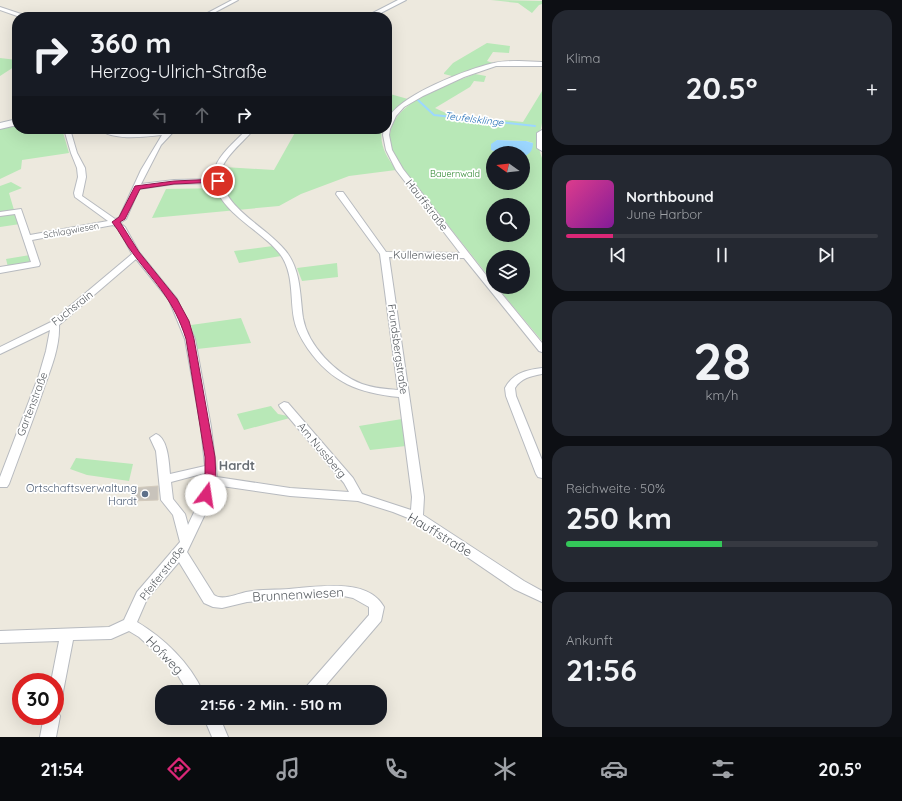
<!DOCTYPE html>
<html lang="de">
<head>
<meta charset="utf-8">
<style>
	body { margin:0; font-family:Quicksand,sans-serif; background:#242831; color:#f1f3f6; height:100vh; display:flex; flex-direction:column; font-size:15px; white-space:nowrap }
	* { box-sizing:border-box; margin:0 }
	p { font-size:13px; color:#9ea1a6 }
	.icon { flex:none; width:22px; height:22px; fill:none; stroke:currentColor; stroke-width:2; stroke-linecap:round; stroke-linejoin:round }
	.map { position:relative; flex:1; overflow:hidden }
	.sheet { display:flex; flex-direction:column; gap:10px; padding:10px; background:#0d0f14; width:360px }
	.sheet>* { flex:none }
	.hud { position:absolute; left:12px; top:12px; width:380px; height:122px; border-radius:16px; box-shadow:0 4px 16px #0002; background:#171b24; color:#f1f3f6; overflow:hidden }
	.needle { width:26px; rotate:284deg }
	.fabs { position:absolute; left:486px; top:146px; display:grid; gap:8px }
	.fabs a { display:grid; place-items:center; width:44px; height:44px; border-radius:50%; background:#171b24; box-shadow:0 4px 16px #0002; font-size:20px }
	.speed { position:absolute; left:12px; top:673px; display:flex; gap:8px; font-size:20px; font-weight:700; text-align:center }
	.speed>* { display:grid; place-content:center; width:52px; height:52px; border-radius:50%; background:#171b24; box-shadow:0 4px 16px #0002; line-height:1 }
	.speed .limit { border:6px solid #d22; background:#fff; color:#111 }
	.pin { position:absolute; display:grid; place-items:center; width:34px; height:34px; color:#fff; margin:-17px; border:2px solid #fff; border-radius:50%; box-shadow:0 1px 4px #0007 }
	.me { position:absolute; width:44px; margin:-22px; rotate:14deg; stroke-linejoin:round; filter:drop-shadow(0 0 3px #0008) }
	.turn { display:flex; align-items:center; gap:14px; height:84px; padding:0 12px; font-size:18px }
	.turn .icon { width:52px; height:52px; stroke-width:2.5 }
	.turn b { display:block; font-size:28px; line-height:34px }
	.lanes { display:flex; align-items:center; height:38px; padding:0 12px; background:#0003; justify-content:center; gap:20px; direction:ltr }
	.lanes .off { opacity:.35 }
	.big { font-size:30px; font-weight:700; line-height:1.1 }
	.sheet .widget { flex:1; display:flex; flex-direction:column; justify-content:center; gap:6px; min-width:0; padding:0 14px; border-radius:16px; background:#242831 }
	.sheet .dial { align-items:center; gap:0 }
	.dial b { font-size:52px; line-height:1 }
	.song { display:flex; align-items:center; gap:12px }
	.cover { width:48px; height:48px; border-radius:6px; background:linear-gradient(135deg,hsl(330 70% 55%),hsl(290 70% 35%)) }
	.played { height:4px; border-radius:2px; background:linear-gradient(90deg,#db2777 15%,#363941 15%) }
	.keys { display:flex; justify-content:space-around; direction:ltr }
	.heat { display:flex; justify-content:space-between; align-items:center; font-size:22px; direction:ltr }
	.charge { height:6px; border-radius:3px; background:linear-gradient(90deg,#34c759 50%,#363941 0) }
	.trip { position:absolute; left:155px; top:685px; width:232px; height:40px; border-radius:16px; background:#171b24; box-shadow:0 4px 16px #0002; font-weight:700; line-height:40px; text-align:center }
	.tabs { display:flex; height:64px; justify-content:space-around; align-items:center; background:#090b0e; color:#9ea1a6 }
	.tabs .icon { width:28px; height:28px }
	.tabs .active { color:#db2777 }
	.tabs b { font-size:18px; color:#f1f3f6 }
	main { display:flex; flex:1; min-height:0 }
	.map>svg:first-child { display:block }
</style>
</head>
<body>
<main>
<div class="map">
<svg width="542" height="737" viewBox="0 0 542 737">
	<rect width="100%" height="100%" fill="#ede9de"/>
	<!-- green -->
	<g fill="#b8e8b7" fill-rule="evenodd">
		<polygon points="491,0 542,1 542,4 539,5 532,13 518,3"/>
		<polygon points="487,43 510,46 509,53 493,52 487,61 493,63 456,77 444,74 444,73 453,63"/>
		<polygon points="0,58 17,60 17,65 0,76"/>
		<path d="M475,74L486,76L484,82L474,81L470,87L435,108L450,115L523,122L542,91C542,101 542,113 542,123C539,141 535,138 542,158V341L497,287H523V257H493V282L402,167C397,158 390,149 390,139C389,102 447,85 475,74ZM497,140L526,141L533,143L525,156H523V183H493V153H498L491,150ZM493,205H523V235H493Z"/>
		<polygon points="387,90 392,91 390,94 408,99 387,119"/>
		<polygon points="17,126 17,129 62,129 69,153 22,160 21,169 0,179 0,129"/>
		<path d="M297,129H382C379,146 387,157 396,170L349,176L301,194L279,206L152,218L166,189L225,188L222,177L224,167L274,170Z"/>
		<polygon points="11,182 22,188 9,193 14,210 0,212 0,186"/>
		<polygon points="12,214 15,214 20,224 0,227 0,215"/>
		<polygon points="273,246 281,256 239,263 234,251"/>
		<polygon points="30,255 31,260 26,264 8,267 6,259"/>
		<polygon points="337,263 338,277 302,281 297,268"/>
		<polygon points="241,318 251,343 197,349 191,325"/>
		<polygon points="271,406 278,414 288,416 290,418 244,430 237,414"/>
		<polygon points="402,419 406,446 370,450 359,426"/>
		<polygon points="76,458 133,464 129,481 87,475 70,469"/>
	</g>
	<!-- water -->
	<path fill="#9cd7ff" d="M497,140L526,141L533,143C533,150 530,155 523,156V153H498L491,150V144Z"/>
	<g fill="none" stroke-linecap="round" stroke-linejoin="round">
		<!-- stream -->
		<g stroke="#9cd7ff" stroke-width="2">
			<polyline points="387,94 390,94"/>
			<polyline points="418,100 434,115 535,126"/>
		</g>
	</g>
	<!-- building -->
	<polygon fill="#c8c3bb" stroke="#d2cabc" points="158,486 158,500 131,501 132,488"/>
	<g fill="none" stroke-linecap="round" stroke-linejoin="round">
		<defs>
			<g id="minor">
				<polygon points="232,0 238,0 206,17 200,17"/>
				<polygon points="0,7 27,16 27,17 20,17 0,10"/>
				<path d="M519,61L542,62V66H496L464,77L423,96L404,107L396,116L390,129L389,135L392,150L403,169L493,284V287H496L542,343V352L539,351L464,258L389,257L424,497L423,515L524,581L542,591V602L514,589L413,520L393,512L358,501L290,496L215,485L207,510L187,552L214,595C222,601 237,594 246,592C260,589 275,590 289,589C317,587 368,577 384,607L381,621L320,692H304L306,687L369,615V607L353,598L339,595L247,602L222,608L213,607L204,603L179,562L147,599L137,622C164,638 190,663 203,692H188L174,669L139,637L129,631L111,639L73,640L62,697L60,702L55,703V682H51L59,641L0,643V631L109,627L124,620L137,592L180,542L173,515L161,500L156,451L150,438L156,434C168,438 169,463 170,474L205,466L201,427L185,339L169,300L136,259L59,325C60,345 52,366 45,385C34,418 21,451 9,484L7,487H0V477L39,375L46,351L50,330L0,354V347L51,322L132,254L118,228L113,225L32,240L40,264L39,266L0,273V267L31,262L15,214L0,216V212L21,209L30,235L108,221L75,197L74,193L78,177L77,168L71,153L64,129H70L77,153L85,168L86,177L82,196L115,219L119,218L141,170L162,135C143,137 114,141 98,129L133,133L176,129L161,145L141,184L174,180L214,179C211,159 236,142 247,129H254C245,141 220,159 221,175C222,209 270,228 288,254C301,273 300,296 303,318C308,346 336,374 362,384C373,388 386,389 398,390L380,254L336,194L337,192H343L386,252L460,253L396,170L386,150L383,135L384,129H387C387,126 387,123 388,120C396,96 470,68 494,63C502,61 511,61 519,61ZM215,183C220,213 263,231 280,254C294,273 290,297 294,319C296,330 302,340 308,349C332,383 359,393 399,397L412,497L411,510L362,494L353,478L288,403L284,402L279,405L280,407L344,483L349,492L290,488L217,477L211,427L195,339L177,299L139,252L125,227L120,223L126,219L139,189L174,184ZM205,473C206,490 195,510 188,525L185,514L173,499L171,482Z"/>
				<path d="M542,368V374C531,376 521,378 515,388L516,396L542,460V478L538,477L536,474L506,396L505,388C513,373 526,370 542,368Z"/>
				<polygon points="55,710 57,711 60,716 56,737 40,737 44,716 55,716"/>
				<polygon points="204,718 220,718 228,737 212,737"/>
			</g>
			<g id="secondary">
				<polygon points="398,0 406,0 373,17 365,17"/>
				<polygon points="17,119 17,125 0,129 0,123"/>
				<polygon points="542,130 542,151 537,148 537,133"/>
			</g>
		</defs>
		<!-- minor casing -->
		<use href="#minor" stroke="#b7babf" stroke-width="2"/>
		<!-- secondary casing -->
		<use href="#secondary" stroke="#b4b9c0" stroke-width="2"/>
		<!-- minor -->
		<use href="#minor" fill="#fff" fill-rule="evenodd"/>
		<!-- secondary -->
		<use href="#secondary" fill="#fff" fill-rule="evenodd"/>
	</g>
	<!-- route -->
	<path fill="#db2777" stroke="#8e194d" d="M218,179L221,181L220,182L174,184L140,189L125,219L120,222L139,252L177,299L189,321L194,339L215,457L216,480L211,495L206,499L200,495L205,480V457L186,339C174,301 157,285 134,255C126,245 120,232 112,222L119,217L135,186L174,181Z"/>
	<!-- markers -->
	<circle fill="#5c6f8a" stroke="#fff" stroke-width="1.5" cx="145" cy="494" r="4"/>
	<g text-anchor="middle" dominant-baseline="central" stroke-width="3.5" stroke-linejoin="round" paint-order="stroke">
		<!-- far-park labels -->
		<g font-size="9" fill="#2b862c" stroke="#fff">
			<text x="455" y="173">Bauernwald</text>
		</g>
		<!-- far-street labels -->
		<g font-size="9" fill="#575c61" stroke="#fff">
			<text transform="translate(71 230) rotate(-10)">Schlagwiesen</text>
		</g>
		<!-- far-water labels -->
		<g font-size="10" font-style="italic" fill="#3078bb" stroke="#fff">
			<text transform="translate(474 119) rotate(7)">Teufelsklinge</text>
		</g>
		<!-- street labels -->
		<g font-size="11" fill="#575c61" stroke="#fff">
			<text transform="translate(427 205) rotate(52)">Hauffstraße</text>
			<text transform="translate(426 255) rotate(1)">Kullenwiesen</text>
			<text transform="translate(72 308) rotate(-38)">Fuchsrain</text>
			<text transform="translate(398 349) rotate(82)">Frundsbergstraße</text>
			<text transform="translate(32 404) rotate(-69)">Gartenstraße</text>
			<text transform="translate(322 450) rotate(50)">Am Nussberg</text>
			<text transform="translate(162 573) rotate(-52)">Pfeiferstraße</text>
		</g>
		<!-- service labels -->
		<g font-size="11" fill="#4e5e75" stroke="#fff" text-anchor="end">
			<text x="137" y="488">Ortschaftsverwaltung<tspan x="137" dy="13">Hardt</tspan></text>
		</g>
		<!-- quarter labels -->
		<g font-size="13" font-weight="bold" fill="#686e74" stroke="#fff">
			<text x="237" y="465">Hardt</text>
		</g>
		<!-- near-street labels -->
		<g font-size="13" fill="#575c61" stroke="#fff">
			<text transform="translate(440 534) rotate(31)">Hauffstraße</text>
			<text transform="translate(298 594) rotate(-3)">Brunnenwiesen</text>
			<text transform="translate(165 655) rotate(46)">Hofweg</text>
		</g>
	</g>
</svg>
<div class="fabs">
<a><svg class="needle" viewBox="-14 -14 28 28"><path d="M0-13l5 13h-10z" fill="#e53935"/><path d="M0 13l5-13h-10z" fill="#9ea1a6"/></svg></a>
<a><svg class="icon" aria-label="search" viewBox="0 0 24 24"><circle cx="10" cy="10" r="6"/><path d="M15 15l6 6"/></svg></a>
<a><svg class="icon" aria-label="layers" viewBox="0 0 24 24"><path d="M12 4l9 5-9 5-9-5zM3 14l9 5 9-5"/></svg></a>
</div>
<div class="speed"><div class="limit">30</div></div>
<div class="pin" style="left:218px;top:181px;background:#d93025"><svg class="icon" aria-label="arrive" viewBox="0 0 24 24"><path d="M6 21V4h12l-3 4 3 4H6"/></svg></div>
<svg class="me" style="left:206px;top:495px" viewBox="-20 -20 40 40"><circle r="19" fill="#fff"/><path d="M0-13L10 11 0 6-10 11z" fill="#db2777"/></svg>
<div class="trip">21:56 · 2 Min. · 510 m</div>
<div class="hud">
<div class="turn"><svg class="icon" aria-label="right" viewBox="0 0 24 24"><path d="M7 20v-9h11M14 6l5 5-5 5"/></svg><div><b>360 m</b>Herzog-Ulrich-Straße</div></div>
<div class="lanes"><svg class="icon off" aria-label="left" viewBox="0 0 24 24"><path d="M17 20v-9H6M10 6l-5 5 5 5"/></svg><svg class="icon off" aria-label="ahead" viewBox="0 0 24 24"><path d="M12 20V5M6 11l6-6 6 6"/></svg><svg class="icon" aria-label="right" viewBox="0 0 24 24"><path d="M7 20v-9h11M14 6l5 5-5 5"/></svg></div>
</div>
</div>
<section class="sheet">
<div class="widget"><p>Klima</p>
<div class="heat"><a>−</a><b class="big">20.5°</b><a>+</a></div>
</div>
<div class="widget">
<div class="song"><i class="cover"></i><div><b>Northbound</b><p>June Harbor</p></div></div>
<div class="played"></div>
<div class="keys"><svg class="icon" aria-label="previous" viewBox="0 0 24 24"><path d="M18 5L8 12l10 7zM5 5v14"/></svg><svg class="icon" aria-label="pause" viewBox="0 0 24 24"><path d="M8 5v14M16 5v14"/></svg><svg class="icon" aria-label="next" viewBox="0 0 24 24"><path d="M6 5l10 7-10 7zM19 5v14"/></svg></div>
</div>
<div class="widget dial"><b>28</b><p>km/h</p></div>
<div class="widget"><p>Reichweite · 50%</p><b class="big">250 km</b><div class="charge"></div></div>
<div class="widget"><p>Ankunft</p><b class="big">21:56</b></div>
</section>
</main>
<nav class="tabs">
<b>21:54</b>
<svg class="icon active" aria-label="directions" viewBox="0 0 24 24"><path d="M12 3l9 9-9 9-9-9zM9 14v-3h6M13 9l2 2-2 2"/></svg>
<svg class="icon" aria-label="music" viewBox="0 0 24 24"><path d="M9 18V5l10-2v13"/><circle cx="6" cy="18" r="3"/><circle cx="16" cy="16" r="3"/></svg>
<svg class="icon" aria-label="phone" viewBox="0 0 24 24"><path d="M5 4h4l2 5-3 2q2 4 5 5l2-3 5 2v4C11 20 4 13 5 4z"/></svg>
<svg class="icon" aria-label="climate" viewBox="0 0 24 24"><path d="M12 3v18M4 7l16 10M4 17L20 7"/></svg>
<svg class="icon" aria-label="car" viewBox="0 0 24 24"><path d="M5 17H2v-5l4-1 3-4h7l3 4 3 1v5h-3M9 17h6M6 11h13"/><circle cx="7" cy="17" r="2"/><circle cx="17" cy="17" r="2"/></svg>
<svg class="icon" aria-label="filters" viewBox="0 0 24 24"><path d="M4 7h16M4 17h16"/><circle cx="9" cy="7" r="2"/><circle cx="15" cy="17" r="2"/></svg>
<b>20.5°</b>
</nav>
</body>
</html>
